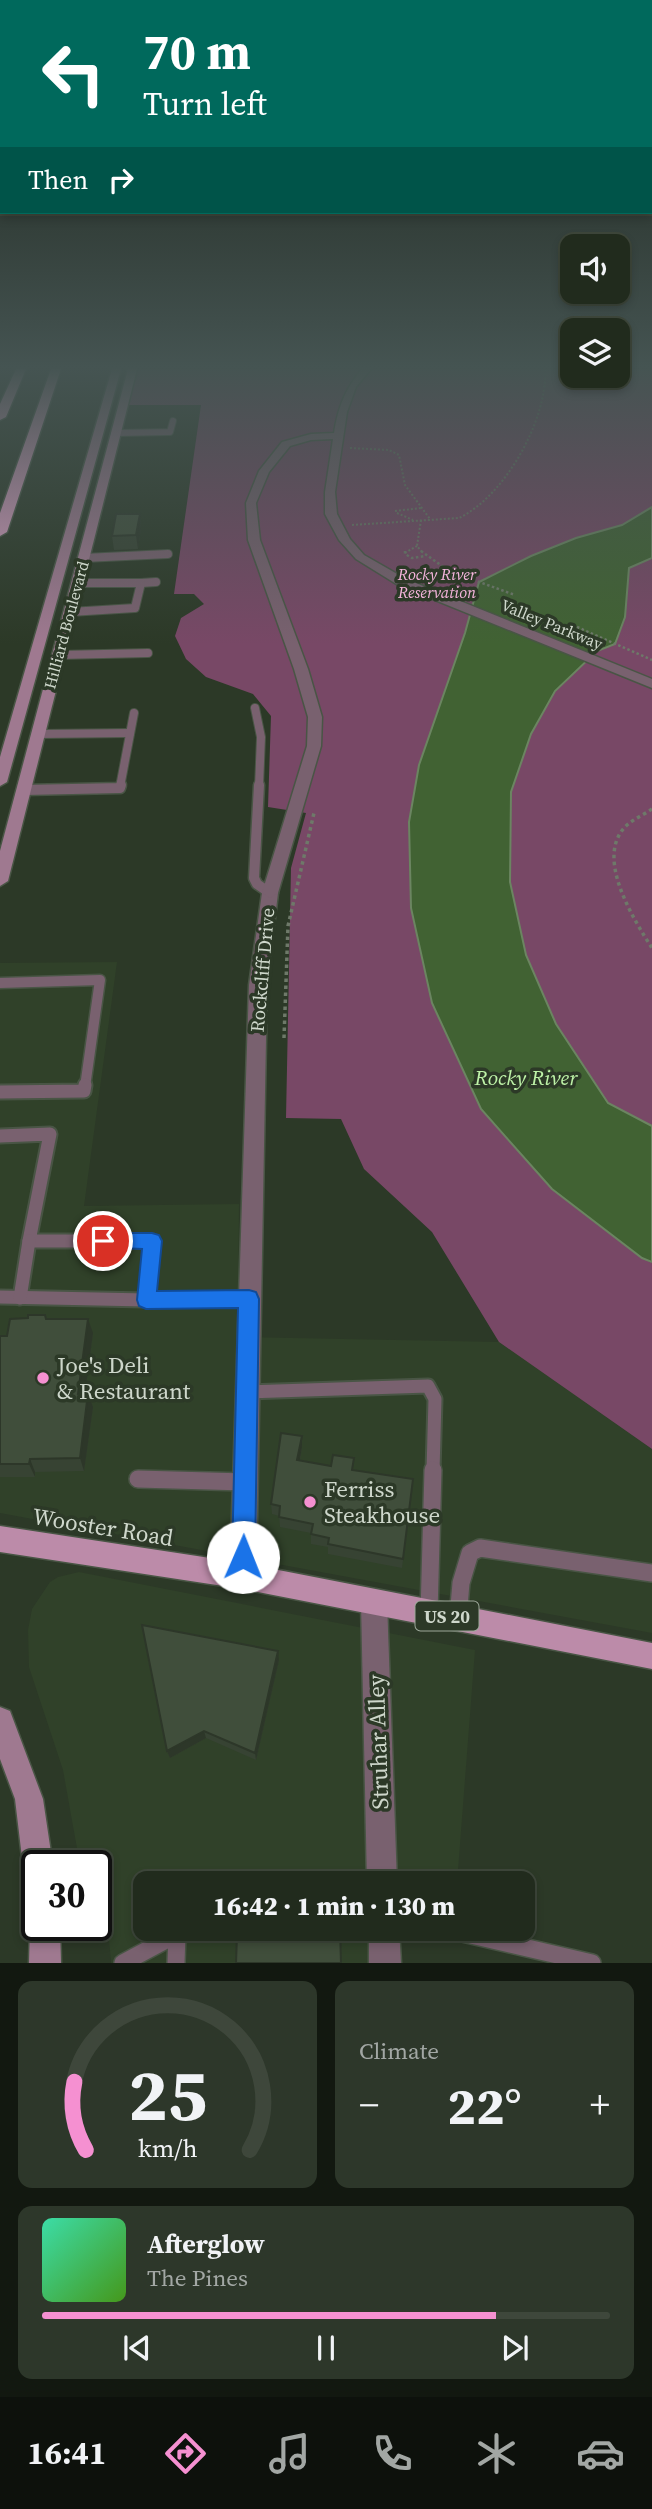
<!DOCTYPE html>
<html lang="en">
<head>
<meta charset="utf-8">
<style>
	body { margin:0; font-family:"Source Serif 4",serif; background:#2d372a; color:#f1f3f6; height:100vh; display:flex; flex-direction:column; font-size:26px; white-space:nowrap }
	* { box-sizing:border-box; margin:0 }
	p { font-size:23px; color:#a2a7a4 }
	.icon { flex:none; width:38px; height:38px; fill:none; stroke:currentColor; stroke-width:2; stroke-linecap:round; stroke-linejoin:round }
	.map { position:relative; height:1963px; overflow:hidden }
	.side { display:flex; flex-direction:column; gap:18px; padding:18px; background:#121810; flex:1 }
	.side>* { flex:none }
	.hud { position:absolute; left:0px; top:0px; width:653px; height:214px; box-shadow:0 4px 10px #0003,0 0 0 2px #3e473b; background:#00695c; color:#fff; overflow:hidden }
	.buttons { position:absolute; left:560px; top:234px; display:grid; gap:14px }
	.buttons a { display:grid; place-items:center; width:70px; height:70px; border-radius:14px; background:#212b1d; box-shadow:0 4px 10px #0003,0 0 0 2px #3e473b; font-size:35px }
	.speed { position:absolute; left:21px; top:1850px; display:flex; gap:14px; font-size:35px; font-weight:700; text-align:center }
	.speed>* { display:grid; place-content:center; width:91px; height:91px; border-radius:50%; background:#212b1d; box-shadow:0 4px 10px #0003,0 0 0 2px #3e473b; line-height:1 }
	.speed .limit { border:4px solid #111; border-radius:10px; background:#fff; color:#111 }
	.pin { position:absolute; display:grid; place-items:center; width:60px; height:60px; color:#fff; margin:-30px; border:4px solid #fff; border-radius:50%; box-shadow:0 2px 7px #0007 }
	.me { position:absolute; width:77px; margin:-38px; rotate:1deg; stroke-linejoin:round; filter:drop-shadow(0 0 5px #0008) }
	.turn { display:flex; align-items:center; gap:24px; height:147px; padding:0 28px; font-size:32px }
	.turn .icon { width:91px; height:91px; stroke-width:2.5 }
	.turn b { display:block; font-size:49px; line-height:60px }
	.then { display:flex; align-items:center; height:66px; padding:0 28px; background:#0003; gap:14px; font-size:26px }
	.big { font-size:52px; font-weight:800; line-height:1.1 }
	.side .tile { flex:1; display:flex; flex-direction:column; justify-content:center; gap:10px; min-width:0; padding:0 24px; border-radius:14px; background:#2d372a }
	.side .dial { align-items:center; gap:0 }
	.dial svg { height:182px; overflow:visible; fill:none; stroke:#3e473b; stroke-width:7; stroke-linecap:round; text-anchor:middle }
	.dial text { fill:#f1f3f6; stroke:none }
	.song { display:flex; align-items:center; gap:21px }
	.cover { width:84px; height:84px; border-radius:10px; background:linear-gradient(135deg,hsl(160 70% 55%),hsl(100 70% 35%)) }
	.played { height:7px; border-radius:4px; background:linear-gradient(90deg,#f590d1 80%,#3e473b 80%) }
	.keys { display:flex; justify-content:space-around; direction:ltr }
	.heat { display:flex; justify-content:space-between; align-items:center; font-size:38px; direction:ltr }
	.side .tiles { flex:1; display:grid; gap:18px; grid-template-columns:1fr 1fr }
	.tile:last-child { grid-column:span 2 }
	.trip { position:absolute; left:133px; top:1871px; width:402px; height:70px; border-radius:14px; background:#212b1d; box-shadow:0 4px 10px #0003,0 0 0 2px #3e473b; font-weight:800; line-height:70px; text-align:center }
	.tabs { display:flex; height:112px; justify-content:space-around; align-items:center; background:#0d110c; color:#a2a7a4 }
	.tabs .icon { width:49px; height:49px }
	.tabs .on { color:#f590d1 }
	.tabs b { font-size:32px; color:#f1f3f6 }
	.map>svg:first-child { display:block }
</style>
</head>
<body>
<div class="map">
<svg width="652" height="1963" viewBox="0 0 652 1963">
	<rect width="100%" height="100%" fill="#2c3927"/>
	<!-- built -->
	<g fill="#304129">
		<polygon points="117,962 84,1206 239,1204 238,1337 499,1342 652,1449 652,1633 0,1513 0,963"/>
		<polygon points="79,1572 475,1650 457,1883 145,1883 145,1928 371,1929 371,1963 111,1963 107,1913 96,1915 96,1866 80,1865 63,1770 29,1667 28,1630 32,1609 50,1582 58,1577"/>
	</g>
	<!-- green -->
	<polygon fill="#784866" points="137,369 572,369 572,376 618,376 618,369 652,369 652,1449 499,1342 432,1232 364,1169 341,1119 286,1118 291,868 306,813 268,807 271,716 253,694 206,677 186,659 175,636 181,618 204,604 194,594 174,594 201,405 128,405"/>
	<!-- water -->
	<polygon fill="#416233" stroke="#6b8561" stroke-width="2" points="652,507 652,558 629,568 625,617 615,644 597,651 555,691 531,734 511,792 510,882 526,955 556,1024 608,1103 652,1126 652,1262 642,1258 552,1189 481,1109 432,1003 411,908 409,822 419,765 465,633 479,582 531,556 576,538 622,525"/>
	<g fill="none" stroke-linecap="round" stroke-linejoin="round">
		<defs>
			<polyline id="service-far4" points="116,433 170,432 173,421"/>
			<g id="service-far3">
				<polyline points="84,558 168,554"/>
				<polyline points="141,583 156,582"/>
				<polyline points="70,612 135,608 141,583 77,583"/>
				<polyline points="59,655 148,653"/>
				<polyline points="255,708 261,737 259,787"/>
				<polyline points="38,734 130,733"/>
				<polyline points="120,787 134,713"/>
			</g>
			<g id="service-far2">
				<polyline points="259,785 254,878 257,884 270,893"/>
				<polyline points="24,790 120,788 121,785"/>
				<polyline points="0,983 100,980 85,1087"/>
			</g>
			<g id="service-far1">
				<polyline points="0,1092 84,1091 85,1085"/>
				<polyline points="0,1136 50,1134 29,1241 152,1241 146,1300 0,1297"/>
				<polyline points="20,1298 29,1241"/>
				<polyline points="146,1300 249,1299"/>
				<polyline points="247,1392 428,1386 435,1399 433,1471"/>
			</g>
			<g id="service">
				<polyline points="138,1479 245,1482"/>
				<polyline points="429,1613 433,1470"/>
				<polyline points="458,1618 461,1583 470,1553 480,1548 652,1573"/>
				<polyline points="441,1928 592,1963"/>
				<polyline points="123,1963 177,1934 241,1928"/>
				<polyline points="176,1963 177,1934"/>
			</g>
			<g id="minor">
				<polygon points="270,888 278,893 267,985 256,1576 252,1585 243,1589 234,1585 230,1576 249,985 262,893"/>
				<polygon points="374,1589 383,1593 387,1602 397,1883 367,1883 361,1602 365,1593"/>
				<polygon points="369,1928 399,1928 401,1963 369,1963"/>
			</g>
			<path id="tertiary" d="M362,369H371L356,387L347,412L335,492L337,514L350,539L364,555L406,579L652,679V688L398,585L356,559L339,540L325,514V492L333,439L311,440L290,446L269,472L256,503L260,540L308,669L322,717L321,746L278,893L270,898L262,893L307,746L308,717L294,669L248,540L246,503L259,471L282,442L311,434L334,433C338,408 345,389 362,369Z"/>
			<g id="secondary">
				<polygon points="112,369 121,369 7,782 0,786 0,757"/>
				<polygon points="128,369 137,369 8,881 0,886 0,851"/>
				<polygon points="0,1707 10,1711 43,1799 53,1866 37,1866 37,1880 27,1877 23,1866 15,1799 0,1759"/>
				<polygon points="37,1913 37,1925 60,1925 61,1963 29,1963 30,1925"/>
			</g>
			<polygon id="primary" points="0,1526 243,1563 652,1643 652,1669 243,1589 0,1552"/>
			<g id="motorway">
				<polygon points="16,369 26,369 6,417 0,420 0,404"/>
				<polygon points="51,369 61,369 7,532 0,536 0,513"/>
			</g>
		</defs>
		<!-- service-far4 casing -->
		<use href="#service-far4" stroke="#495545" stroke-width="8"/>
		<!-- service-far3 casing -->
		<use href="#service-far3" stroke="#495545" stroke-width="10"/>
		<!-- service-far2 casing -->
		<use href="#service-far2" stroke="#495545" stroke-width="13"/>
		<!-- service-far1 casing -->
		<use href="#service-far1" stroke="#495545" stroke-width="17"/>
		<!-- service casing -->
		<use href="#service" stroke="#495545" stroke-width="20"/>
		<!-- minor casing -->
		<use href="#minor" stroke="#495545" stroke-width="3"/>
		<!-- tertiary casing -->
		<use href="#tertiary" stroke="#495545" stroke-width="3"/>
		<!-- secondary casing -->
		<use href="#secondary" stroke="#495545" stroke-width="3"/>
		<!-- primary casing -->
		<use href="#primary" stroke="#495545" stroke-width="3"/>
		<!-- motorway casing -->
		<use href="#motorway" stroke="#495545" stroke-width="3"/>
		<!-- path-far2 -->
		<g stroke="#6e7969" stroke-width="2" stroke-dasharray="2 2" stroke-linecap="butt">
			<polyline points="350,448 389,450 399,455 405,485 430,519"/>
			<polyline points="395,511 421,508"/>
			<polyline points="397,513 413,520"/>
			<polyline points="421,520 417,546 423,553"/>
			<path d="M352,525L459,518C505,496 548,419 545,369"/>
			<polyline points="405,553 417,546"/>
		</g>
		<!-- path-far1 -->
		<g stroke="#6e7969" stroke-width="2.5" stroke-dasharray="2.5 2.5" stroke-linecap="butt">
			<polyline points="405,551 405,554 412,558 425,556"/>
			<polyline points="421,551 449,571 515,595"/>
			<polyline points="577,627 652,660"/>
		</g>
		<!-- path -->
		<g stroke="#6e7969" stroke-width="3.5" stroke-dasharray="3.5 3.5" stroke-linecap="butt">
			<path d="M652,809C642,816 628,821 621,832C599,864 634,920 652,948"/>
			<polyline points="284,1038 288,926 314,813"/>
		</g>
		<!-- service-far4 -->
		<use href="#service-far4" stroke="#79616f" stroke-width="6"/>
		<!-- service-far3 -->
		<use href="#service-far3" stroke="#79616f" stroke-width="8"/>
		<!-- service-far2 -->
		<use href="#service-far2" stroke="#79616f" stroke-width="10"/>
		<!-- service-far1 -->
		<use href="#service-far1" stroke="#79616f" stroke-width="13"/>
		<!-- service -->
		<use href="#service" stroke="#79616f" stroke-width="17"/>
		<!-- minor -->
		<use href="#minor" fill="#79616f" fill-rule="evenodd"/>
		<!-- tertiary -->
		<use href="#tertiary" fill="#79616f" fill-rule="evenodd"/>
		<!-- secondary -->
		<use href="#secondary" fill="#9f7990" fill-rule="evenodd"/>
		<!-- primary -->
		<use href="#primary" fill="#bc8ba9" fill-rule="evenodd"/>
		<!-- motorway -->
		<use href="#motorway" fill="#d69cbf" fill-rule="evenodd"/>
	</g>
	<!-- wall -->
	<g fill="#374333">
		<polygon points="140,514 141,529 138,549 114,550 112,536"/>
		<polygon points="46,1319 93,1333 85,1393 88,1393 93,1407 84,1471 35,1472 35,1477 0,1477 0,1336 7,1336"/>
		<polygon points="302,1447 300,1461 413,1479 402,1568 328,1554 328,1547 311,1544 311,1533 280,1527 279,1516 272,1514 271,1504"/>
		<polygon points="279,1660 256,1760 206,1738 170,1758 167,1751"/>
	</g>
	<!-- shaded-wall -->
	<g fill="#2d3729">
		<polygon points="140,514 141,529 138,549 136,535"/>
		<polygon points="88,1319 93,1333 83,1407 78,1394"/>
		<polygon points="88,1393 93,1407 84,1471 80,1458"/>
		<polygon points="302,1436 302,1447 298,1470 297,1460"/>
		<polygon points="30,1459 35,1472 35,1477 29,1464"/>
		<polygon points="278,1651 279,1660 256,1760 255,1753"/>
		<polygon points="204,1731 206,1738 170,1758 167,1751"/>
	</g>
	<!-- building -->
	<g fill="#404e3b" stroke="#2d3729" stroke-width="2">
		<polygon points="116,514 140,514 136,535 112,536"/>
		<polygon points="28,1315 45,1315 46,1319 88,1319 78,1394 88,1393 80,1458 30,1459 29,1464 0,1464 0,1336 7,1336 10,1319 28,1318"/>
		<polygon points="281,1433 302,1436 297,1460 331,1466 333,1455 354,1458 352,1470 413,1479 403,1559 328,1544 329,1538 311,1534 313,1524 279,1517 280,1506 271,1504"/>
		<polygon points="142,1625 278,1651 255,1753 204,1731 167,1751"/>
		<polygon points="340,1929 341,1963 236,1963 237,1935 246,1932"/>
	</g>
	<!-- sky -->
	<linearGradient id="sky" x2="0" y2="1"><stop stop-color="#181f15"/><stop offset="0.57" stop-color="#455452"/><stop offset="1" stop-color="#455452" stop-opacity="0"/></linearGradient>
	<rect width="652" height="644" fill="url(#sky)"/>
	<!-- route -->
	<polygon fill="#1a73e8" stroke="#114b97" stroke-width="2" points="103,1233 152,1233 159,1235 162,1241 157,1291 249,1290 256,1292 259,1299 255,1557 252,1565 243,1569 235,1565 232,1557 238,1308 146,1309 139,1306 137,1300 142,1249 96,1247 93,1241 96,1235"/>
	<!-- markers -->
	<g fill="#f590d1" stroke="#2c3927" stroke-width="2.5">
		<circle cx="43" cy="1378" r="7"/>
		<circle cx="310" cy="1502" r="7"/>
	</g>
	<g text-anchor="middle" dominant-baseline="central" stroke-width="7" stroke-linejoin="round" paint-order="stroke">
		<!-- far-park labels -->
		<g font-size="16" font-style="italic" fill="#f6b5dd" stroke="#2c3927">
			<text x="437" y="574">Rocky River<tspan x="437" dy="18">Reservation</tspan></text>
		</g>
		<!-- far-street labels -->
		<g font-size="16" fill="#ced7cb" stroke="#2c3927">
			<text transform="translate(552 624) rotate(22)">Valley Parkway</text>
			<text transform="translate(66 625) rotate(-75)">Hilliard Boulevard</text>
		</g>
		<!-- shield labels -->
		<rect fill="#2c3927" stroke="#9da89a" stroke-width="2" x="415.5" y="1601.5" width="63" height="29" rx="5"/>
		<g font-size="18" font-weight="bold" fill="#ced7cb">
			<text x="447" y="1616">US 20</text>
		</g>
		<!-- street labels -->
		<g font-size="19" fill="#ced7cb" stroke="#2c3927">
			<text transform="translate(262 970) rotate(-85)">Rockcliff Drive</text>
		</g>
		<!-- water labels -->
		<g font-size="21" font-style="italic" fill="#bef3a8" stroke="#2c3927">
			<text x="526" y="1077">Rocky River</text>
		</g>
		<!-- near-poi labels -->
		<g font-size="23" fill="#ced7cb" stroke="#2c3927" text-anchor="start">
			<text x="57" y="1365">Joe's Deli<tspan x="57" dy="26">&amp; Restaurant</tspan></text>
			<text x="324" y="1489">Ferriss<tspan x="324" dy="26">Steakhouse</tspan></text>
		</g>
		<!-- near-street labels -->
		<g font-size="23" fill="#ced7cb" stroke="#2c3927">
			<text transform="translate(103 1527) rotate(9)">Wooster Road</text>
			<text transform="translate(378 1742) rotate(-92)">Struhar Alley</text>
		</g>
	</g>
</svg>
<div class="buttons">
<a><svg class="icon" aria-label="sound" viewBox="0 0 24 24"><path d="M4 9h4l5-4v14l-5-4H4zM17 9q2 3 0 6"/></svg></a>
<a><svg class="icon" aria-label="layers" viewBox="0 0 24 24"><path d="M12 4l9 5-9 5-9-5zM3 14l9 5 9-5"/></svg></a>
</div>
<div class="speed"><div class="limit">30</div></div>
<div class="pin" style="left:103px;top:1241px;background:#d93025"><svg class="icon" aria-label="arrive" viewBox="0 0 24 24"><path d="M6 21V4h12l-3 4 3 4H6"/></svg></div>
<svg class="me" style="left:243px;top:1557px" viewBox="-20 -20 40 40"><circle r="19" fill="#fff"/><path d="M0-13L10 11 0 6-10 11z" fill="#1a73e8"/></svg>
<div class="trip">16:42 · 1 min · 130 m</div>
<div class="hud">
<div class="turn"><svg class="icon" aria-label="left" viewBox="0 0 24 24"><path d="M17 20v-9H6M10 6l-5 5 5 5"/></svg><div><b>70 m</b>Turn left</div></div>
<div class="then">Then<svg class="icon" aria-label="right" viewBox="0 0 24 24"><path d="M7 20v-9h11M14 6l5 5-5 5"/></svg></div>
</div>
</div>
<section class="side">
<div class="tiles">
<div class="tile dial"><svg viewBox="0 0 100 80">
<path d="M14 69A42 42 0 1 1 86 69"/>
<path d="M14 69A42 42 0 0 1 9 39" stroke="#f590d1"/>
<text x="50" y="56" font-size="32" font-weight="700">25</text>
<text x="50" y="72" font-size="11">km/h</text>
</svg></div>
<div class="tile"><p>Climate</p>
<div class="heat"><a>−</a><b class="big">22°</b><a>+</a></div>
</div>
<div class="tile">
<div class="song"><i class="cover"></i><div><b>Afterglow</b><p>The Pines</p></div></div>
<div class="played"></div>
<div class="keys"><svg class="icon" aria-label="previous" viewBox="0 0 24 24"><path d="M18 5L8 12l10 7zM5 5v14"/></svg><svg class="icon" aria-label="pause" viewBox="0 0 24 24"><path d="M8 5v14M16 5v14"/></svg><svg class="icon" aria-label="next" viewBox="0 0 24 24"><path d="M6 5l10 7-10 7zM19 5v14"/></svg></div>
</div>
</div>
</section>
<nav class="tabs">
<b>16:41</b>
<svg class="icon on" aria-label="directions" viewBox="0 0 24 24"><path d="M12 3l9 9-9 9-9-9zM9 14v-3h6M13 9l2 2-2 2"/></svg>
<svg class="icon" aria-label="music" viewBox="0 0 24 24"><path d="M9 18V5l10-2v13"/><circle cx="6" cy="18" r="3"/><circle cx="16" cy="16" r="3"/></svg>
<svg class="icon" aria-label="phone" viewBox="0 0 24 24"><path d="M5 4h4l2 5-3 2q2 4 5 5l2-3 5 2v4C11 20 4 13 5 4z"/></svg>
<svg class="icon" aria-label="climate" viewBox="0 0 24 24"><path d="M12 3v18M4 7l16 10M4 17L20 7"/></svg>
<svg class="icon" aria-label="car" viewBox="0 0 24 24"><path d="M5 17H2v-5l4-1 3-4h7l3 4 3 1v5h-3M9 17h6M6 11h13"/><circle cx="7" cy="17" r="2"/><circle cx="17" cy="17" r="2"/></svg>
</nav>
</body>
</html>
